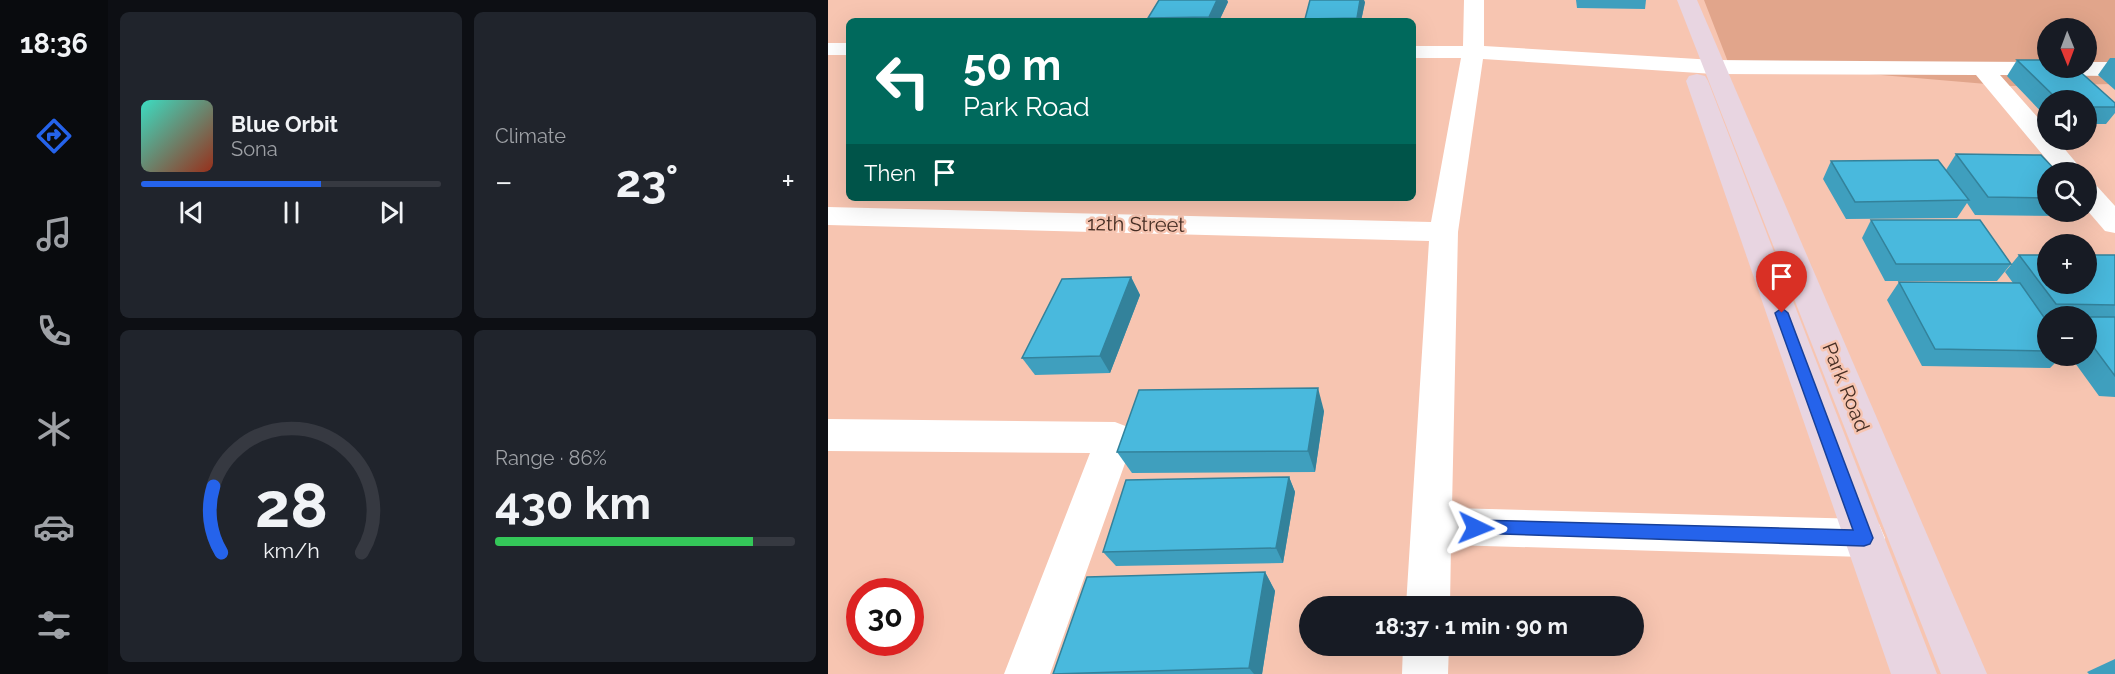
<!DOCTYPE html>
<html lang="en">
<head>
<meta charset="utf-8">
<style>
	body { margin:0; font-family:Raleway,sans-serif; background:#20242c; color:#f1f3f6; height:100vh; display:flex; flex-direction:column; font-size:22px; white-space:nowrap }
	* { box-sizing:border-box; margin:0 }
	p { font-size:20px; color:#9ea1a6 }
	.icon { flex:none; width:33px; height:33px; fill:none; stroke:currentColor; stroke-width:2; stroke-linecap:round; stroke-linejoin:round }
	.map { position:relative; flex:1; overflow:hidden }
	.panel { display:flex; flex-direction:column; gap:12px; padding:12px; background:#0d0f14; width:720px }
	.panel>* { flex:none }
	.hud { position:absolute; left:18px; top:18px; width:570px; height:183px; border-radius:9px; box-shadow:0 6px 24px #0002; background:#00695c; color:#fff; overflow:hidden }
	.needle { width:39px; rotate:179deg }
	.fabs { position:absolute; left:1209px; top:18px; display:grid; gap:12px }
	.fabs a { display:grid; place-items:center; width:60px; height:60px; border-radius:50%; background:#171b24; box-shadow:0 6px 24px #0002; font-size:30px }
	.speed { position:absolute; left:18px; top:578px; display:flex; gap:12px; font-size:30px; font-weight:700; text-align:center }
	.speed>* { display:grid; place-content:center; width:78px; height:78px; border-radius:50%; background:#171b24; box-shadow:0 6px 24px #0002; line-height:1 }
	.speed .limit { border:9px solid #d22; background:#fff; color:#111 }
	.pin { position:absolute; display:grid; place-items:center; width:51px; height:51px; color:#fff; margin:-62px -26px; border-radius:50% 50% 50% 0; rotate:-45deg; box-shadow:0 0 6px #0007 }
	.pin .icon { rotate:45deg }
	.me { position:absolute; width:66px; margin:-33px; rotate:92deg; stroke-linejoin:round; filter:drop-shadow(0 0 4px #0008) }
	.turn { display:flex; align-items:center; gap:21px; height:126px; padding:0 18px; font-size:27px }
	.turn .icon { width:78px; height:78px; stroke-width:2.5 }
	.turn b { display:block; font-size:42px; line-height:51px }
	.then { display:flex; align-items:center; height:57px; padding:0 18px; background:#0003; gap:12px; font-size:22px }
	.big { font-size:45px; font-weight:700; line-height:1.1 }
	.panel .tile { flex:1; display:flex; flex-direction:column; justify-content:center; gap:9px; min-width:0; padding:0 21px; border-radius:9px; background:#20242c }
	.panel .dial { align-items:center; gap:0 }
	.dial svg { height:156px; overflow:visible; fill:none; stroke:#363941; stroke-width:7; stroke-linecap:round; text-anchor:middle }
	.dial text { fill:#f1f3f6; stroke:none }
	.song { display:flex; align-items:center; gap:18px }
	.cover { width:72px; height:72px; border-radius:9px; background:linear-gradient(135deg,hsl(170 70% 55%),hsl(10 70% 35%)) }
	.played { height:6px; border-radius:3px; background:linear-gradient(90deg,#2563eb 60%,#363941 60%) }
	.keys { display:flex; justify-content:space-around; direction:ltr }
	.heat { display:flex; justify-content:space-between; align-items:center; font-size:33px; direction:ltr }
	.charge { height:9px; border-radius:4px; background:linear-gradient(90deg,#34c759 86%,#363941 0) }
	.panel .tiles { flex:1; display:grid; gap:12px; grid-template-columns:repeat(2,1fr) }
	.trip { position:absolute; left:471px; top:596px; width:345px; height:60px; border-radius:30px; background:#171b24; box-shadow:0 6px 24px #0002; font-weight:700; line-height:60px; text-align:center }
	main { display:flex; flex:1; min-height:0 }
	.tab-bar { display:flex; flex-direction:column; width:108px; justify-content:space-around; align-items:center; background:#090b0e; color:#9ea1a6 }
	.tab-bar .icon { width:42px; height:42px }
	.tab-bar .current { color:#2563eb }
	.tab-bar b { font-size:27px; color:#f1f3f6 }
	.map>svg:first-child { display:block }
</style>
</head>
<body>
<main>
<nav class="tab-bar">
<b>18:36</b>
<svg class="icon current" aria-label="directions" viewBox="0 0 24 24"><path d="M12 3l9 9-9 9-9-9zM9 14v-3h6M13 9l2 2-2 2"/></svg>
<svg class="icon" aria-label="music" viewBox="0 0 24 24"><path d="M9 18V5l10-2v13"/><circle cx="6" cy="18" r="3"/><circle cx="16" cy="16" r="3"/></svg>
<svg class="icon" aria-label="phone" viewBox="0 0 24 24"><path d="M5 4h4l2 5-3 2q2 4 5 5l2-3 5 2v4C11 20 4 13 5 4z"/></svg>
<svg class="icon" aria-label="climate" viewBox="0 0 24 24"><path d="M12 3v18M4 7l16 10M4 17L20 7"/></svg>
<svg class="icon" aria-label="car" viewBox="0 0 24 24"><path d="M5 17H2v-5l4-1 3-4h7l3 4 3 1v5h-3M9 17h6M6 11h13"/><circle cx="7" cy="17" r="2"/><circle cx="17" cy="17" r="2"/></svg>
<svg class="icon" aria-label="filters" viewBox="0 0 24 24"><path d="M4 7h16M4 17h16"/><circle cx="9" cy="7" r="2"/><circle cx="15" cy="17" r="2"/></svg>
</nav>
<section class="panel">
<div class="tiles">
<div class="tile">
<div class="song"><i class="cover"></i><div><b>Blue Orbit</b><p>Sona</p></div></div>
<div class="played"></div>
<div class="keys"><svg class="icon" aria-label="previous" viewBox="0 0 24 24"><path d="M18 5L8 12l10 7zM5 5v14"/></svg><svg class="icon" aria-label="pause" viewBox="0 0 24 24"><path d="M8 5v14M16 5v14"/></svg><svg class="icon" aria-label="next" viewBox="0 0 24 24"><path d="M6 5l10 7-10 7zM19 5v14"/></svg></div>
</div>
<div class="tile"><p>Climate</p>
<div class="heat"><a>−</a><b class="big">23°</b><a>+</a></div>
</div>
<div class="tile dial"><svg viewBox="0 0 100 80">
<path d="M14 69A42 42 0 1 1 86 69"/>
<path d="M14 69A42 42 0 0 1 10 35" stroke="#2563eb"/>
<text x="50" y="56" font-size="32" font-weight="700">28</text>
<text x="50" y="72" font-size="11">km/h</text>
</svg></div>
<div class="tile"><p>Range · 86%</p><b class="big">430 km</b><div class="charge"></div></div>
</div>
</section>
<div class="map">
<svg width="1287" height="674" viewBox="0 0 1287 674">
	<rect width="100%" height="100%" fill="#f7c5b1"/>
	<!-- green -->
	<path fill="#e1a58b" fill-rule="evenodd" d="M876,0H1287V84L1182,86L900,62ZM1220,28H1258V68H1220Z"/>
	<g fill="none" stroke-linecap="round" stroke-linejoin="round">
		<!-- street -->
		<g fill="#fff" fill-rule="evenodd">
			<polygon points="636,0 656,0 656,46 886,60 1220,62 1220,68 1258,68 1258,62 1287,62 1287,76 1172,75 1220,129 1220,140 1229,140 1256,172 1229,172 1148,75 886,74 655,59 630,232 624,508 1036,519 1051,524 1057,538 1051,552 1036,557 623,545 622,606 578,606 601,241 0,225 0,207 603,222 633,58 585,58 585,46 635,46"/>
			<rect x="0" y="43" width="21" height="12"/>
			<polygon points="1258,183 1268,185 1287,206 1287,233 1277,231 1258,209"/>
			<polygon points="0,419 287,422 300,427 306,438 222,674 176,674 262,453 0,451"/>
			<polygon points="575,645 621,645 620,674 574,674"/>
		</g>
		<!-- secondary -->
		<g fill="#e8d5e1" fill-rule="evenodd">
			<polygon points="849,0 869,0 1159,674 1113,674"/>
			<polygon points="869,74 877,76 880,81 1109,674 1063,674 858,81 861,76"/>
		</g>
	</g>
	<!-- wall -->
	<g fill="#3f9fbe">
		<polygon points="331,0 399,0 400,2 391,21 321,21 320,18"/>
		<polygon points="748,0 818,0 817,9 749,8"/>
		<polygon points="537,2 533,21 477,21 477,19"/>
		<polygon points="1282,58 1287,58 1287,90 1270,75"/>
		<polygon points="1189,60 1287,103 1287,113 1278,124 1258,124 1258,100 1220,100 1220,119 1179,76"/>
		<polygon points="1128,154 1220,172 1220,212 1241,212 1237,216 1147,215 1139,203 1129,218 1018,219 995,179 1003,161 1118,170"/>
		<polygon points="1043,220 1183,264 1169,281 1057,281 1034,238"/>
		<polygon points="1191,255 1287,255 1287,397 1271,396 1242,356 1258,356 1258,316 1220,316 1220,322 1219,322 1220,323 1220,356 1234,356 1222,368 1094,366 1059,300 1071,282 1185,283 1177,272"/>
		<polygon points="303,277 312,295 282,373 207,375 194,358"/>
		<polygon points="496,411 487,472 304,473 289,452"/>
		<polygon points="461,477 467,492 455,563 288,566 275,552"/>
		<polygon points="437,572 447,591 434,674 226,674"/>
		<polygon points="1287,659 1287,674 1261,674 1259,672"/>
	</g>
	<!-- shaded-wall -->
	<g fill="#33829b">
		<polygon points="389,0 399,0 400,2 391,21 382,21 381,17"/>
		<polygon points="532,0 536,0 537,2 533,21 529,21"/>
		<polygon points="303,277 312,295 282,373 272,356"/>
		<polygon points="490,388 496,411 487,472 480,451"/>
		<polygon points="461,477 467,492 455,563 448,548"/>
		<polygon points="437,572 447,591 434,674 426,674 421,668"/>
	</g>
	<!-- building -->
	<g fill="#49b9dd" stroke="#33829b" stroke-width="1.5">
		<polygon points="331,0 389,0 381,17 320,18"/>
		<polygon points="482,0 532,0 529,18 477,19"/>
		<polygon points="1189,60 1220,60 1220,68 1248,68 1287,103 1287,107 1258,107 1258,100 1230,100"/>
		<polygon points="1128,154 1213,155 1229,172 1220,172 1220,198 1160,197"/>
		<polygon points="1110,160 1141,200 1027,202 1003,161"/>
		<polygon points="1043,220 1152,220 1183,264 1068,264"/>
		<polygon points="1191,255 1220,255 1220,284 1258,284 1258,255 1287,255 1287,305 1228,304"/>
		<polygon points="303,277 272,356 194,358 234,279"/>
		<polygon points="1071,282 1192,283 1220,323 1220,351 1107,349"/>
		<polygon points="1258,317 1287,317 1287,376 1258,337"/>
		<polygon points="490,388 480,451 289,452 311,390"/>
		<polygon points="461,477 448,548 275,552 298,480"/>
		<polygon points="437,572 421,668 225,674 259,577"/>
	</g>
	<!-- route -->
	<polygon fill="#2563eb" stroke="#184099" stroke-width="1.5" points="954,308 960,313 1045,538 1042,544 1036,546 642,533 640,528 642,522 648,520 1025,530 947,313"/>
	<g text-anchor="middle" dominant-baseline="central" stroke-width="5" stroke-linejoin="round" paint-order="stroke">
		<!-- street labels -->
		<g font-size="20" fill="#462e24" stroke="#f7c5b1">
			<text transform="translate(308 224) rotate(1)">12th Street</text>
			<text transform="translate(1018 387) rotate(68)">Park Road</text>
		</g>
	</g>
</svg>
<div class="fabs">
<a><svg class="needle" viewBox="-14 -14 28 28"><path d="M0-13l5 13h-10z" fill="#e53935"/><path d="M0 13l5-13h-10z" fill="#9ea1a6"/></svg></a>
<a><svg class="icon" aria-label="sound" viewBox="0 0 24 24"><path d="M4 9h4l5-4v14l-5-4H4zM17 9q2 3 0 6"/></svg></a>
<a><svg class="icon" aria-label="search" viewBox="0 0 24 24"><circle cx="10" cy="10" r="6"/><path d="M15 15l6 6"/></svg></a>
<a>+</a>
<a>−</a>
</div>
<div class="speed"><div class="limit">30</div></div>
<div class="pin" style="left:954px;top:313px;background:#d93025"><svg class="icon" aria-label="arrive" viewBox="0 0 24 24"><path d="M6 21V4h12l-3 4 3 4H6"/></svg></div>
<svg class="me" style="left:648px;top:528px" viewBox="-20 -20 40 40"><path d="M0-17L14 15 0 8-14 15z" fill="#2563eb" stroke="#fff" stroke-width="4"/></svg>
<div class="trip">18:37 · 1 min · 90 m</div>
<div class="hud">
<div class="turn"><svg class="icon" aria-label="left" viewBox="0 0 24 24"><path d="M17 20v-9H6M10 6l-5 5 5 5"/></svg><div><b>50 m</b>Park Road</div></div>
<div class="then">Then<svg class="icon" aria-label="arrive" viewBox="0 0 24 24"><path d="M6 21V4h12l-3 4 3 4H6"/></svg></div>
</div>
</div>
</main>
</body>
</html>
